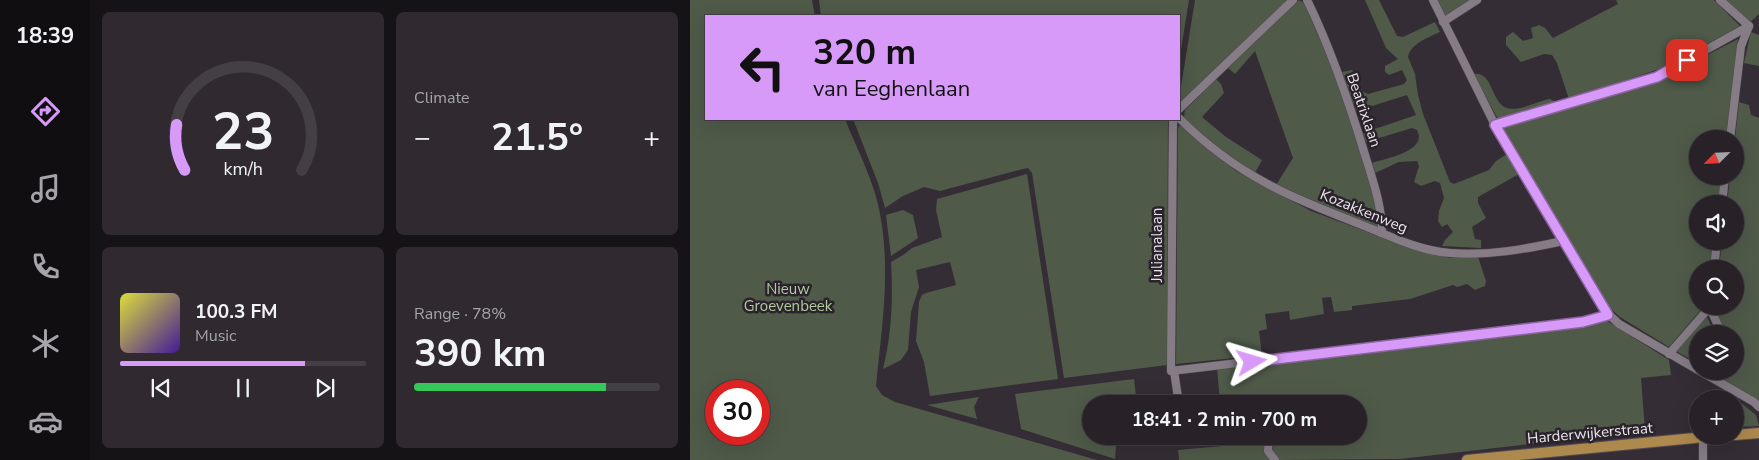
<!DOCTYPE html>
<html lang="en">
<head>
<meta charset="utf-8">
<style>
	body { margin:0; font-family:"Nunito Sans",sans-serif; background:#302a30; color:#f1f3f6; height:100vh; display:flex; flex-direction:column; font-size:19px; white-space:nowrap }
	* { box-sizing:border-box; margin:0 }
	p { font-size:16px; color:#a5a4a8 }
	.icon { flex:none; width:28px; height:28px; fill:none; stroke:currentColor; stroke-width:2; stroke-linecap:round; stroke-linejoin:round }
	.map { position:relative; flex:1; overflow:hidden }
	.details { display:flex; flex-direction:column; gap:12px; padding:12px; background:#161316; width:600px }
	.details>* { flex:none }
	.banner { position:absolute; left:15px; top:15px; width:475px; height:105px; border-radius:0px; box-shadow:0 5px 20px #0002,0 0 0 1px #443f45; background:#d89af8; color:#111; overflow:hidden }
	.needle { width:32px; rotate:246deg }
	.buttons { position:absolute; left:999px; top:130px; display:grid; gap:10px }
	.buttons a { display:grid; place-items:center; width:55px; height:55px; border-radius:50%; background:#282228; box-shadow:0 5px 20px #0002,0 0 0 1px #443f45; font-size:25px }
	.speed { position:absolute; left:15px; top:380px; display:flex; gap:10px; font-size:25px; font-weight:700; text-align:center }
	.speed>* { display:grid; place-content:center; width:65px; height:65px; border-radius:50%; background:#282228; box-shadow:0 5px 20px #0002,0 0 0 1px #443f45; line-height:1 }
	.speed .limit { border:8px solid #d22; background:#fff; color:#111 }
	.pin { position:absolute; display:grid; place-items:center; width:42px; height:42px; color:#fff; margin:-21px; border-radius:10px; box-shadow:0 2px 8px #0006 }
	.me { position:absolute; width:55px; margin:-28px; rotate:83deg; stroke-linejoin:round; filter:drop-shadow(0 0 4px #0008) }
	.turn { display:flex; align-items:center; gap:18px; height:105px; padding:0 25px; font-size:22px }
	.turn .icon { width:65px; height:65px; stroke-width:2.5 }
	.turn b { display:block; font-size:35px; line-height:42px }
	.big { font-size:38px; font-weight:700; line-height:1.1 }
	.details .card { flex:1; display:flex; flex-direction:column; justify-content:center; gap:8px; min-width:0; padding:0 18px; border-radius:8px; background:#302a30 }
	.details .dial { align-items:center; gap:0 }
	.dial svg { height:130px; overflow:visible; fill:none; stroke:#443f45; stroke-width:7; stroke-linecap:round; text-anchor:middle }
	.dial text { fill:#f1f3f6; stroke:none }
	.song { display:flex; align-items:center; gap:15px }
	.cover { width:60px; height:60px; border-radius:8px; background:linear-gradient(135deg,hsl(60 70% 55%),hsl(260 70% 35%)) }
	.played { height:5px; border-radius:2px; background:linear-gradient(90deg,#d89af8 75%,#443f45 75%) }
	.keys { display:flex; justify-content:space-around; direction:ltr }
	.heat { display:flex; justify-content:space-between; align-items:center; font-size:28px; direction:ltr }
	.charge { height:8px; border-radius:4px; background:linear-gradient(90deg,#34c759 78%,#443f45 0) }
	.details .tiles { flex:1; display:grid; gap:12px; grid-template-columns:repeat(2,1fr) }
	.trip { position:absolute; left:392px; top:395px; width:285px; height:50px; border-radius:25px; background:#282228; box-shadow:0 5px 20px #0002,0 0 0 1px #443f45; font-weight:700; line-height:50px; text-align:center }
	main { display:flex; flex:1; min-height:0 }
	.dock { display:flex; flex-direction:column; width:90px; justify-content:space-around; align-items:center; background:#100e10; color:#a5a4a8 }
	.dock .icon { width:35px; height:35px }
	.dock .active { color:#d89af8 }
	.dock b { font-size:22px; color:#f1f3f6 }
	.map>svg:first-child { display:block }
</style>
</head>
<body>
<main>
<nav class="dock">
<b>18:39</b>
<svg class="icon active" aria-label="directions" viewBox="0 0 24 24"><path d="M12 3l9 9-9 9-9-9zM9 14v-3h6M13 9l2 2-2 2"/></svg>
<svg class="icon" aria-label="music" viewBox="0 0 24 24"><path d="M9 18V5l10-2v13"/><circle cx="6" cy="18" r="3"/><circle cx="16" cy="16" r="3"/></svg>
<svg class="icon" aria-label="phone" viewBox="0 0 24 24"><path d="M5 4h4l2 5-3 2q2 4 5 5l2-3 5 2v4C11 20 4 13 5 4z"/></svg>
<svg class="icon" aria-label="climate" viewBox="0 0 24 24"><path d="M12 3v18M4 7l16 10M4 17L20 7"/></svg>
<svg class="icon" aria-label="car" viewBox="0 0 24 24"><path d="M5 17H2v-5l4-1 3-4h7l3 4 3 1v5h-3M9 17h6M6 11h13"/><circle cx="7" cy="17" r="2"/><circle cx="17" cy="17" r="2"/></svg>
</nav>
<section class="details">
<div class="tiles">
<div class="card dial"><svg viewBox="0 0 100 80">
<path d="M14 69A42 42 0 1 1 86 69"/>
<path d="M14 69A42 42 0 0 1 9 41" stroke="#d89af8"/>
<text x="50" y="56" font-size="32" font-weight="700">23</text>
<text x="50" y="72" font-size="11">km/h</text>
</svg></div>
<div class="card"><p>Climate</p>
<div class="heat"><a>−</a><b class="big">21.5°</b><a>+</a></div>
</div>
<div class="card">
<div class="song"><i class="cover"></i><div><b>100.3 FM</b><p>Music</p></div></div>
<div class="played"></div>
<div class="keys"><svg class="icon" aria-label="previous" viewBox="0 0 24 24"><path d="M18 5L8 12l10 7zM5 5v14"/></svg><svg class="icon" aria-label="pause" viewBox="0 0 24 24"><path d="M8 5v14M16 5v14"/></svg><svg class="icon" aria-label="next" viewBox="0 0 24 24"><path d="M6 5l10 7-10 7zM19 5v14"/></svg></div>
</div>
<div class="card"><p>Range · 78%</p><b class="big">390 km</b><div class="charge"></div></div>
</div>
</section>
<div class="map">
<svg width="1069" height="460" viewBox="0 0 1069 460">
	<rect width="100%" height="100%" fill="#352d35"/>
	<!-- green -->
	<g fill="#4f5a49" fill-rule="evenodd">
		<path d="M0,0H122L125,16H16V119H155C166,147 181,175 188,204C202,265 192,325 186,386L192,395L205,402L407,460H0ZM26,391H69V434H26Z"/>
		<polygon points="129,0 499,0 489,62 489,16 131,16"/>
		<polygon points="505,0 598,0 489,103 489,99"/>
		<path d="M609,0L614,3C643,69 681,156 689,228L586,185L603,158L565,51L545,74L538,68Z"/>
		<path d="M675,0H689L707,36L713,37L745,22L750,32C739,37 720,44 718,57L725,74L728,95L733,114L760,182L764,184L799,170L806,161L817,154L829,174L788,197V203L796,218L782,227L785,239L791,240V248L752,246L755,240L763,232L757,224L752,227L748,221L749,211L754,198L750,183L745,181L731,186L724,182L729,166L727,161L709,162L685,173L682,163C697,158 738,151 727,130L722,128L676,142L673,133L726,115L717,95L666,111L652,72L662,70L672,91L678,94L714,84L717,80L712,70L699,75L695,72V66L708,59L696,48Z"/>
		<polygon points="745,0 782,0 754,19"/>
		<polygon points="926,0 1024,0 1050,26 975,67 879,99 867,63 862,55 854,54 831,62 816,45 816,37 823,32 833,41 843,38 841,28 849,25 855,28 863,38 928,4"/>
		<polygon points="1035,0 1069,0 1069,14 1059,23"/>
		<polygon points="1061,32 1069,35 1069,66 1054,63"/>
		<polygon points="1048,39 1036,139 1008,139 1008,176 1031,176 1028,204 1008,204 1008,241 1023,241 1020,269 1008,269 1008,306 1014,306 979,347 930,317 920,308 812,126 961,84"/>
		<path d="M783,74C803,70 801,103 817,108C829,112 847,101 860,99L867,103L808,119Z"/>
		<polygon points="526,79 531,84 534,93 512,117 536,137 572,160 565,173 516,139 494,117 495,110"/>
		<polygon points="1049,102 1059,105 1061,115 1069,118 1069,402 1020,371 1045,371 1045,363 1049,361 1045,352 1045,334 1036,334 1024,308 1024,306 1045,306 1045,269 1029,269 1032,241 1045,241 1045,204 1037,204 1040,176 1045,176 1045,139"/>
		<polygon points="163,119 478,119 477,365 374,378 342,173 338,168 329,170 250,191 234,187 213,196 195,208 188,183"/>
		<polygon points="490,125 546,171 621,211 723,249 760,258 788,257 796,281 795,286 785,290 777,284 767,287 763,285 720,299 662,306 662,310 644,312 641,297 632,298 634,314 600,320 599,311 575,314 577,329 569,331 572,355 486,364 488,128"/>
		<path d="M337,174L368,379L240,396L234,362L226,341L229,302L232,295L236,293L266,285L260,262L226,270L229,287L221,312L218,350L211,360L193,369C202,333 203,298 201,262L213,255L222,248L252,237L246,210L247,199Z"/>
		<polygon points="213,210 223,215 228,238 201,256 196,215"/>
		<polygon points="1017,317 1025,334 1008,334 1007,363 986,351"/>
		<polygon points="917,321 979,360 981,375 951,378 955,431 710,459 590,460 583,452 584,436 669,436 669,404 530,404 527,367"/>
		<polygon points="444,379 447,404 401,404 401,436 433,436 432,446 426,445 425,459 331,429 325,394"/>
		<polygon points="289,397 284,407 287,419 237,405"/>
		<polygon points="1046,399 1066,415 1069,426 1045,427 1045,418 1048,417"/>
		<polygon points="532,436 578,436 581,460 489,460 488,450 533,446"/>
	</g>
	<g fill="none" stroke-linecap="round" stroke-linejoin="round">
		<defs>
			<g id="minor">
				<path d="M617,0C641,49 659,102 675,155C683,181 692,206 692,233"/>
				<polyline points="743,0 805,125 913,309 929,324 1008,370"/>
				<polyline points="1030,0 1059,26"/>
				<polyline points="753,22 787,0"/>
				<polyline points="489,109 603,0"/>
				<path d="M489,118C548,177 601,197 677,227C704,238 731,251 760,253C799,256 836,249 873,241"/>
				<polyline points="483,119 481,371 893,322 918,315"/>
				<polyline points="805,125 967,77 1059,26"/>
				<polyline points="1040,139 1051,46 1059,26"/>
				<polyline points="1032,204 1035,176"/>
				<polyline points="1024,269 1027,241"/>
				<polyline points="1019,306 1032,334"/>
				<polyline points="979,354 1019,308"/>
				<polyline points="1045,362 1045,363"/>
				<polyline points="484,371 489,404"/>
				<polyline points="1010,371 1064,402 1069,407"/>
				<polyline points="579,436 578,451 585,460"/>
				<polyline points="1013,460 1013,437"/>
			</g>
			<g id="major">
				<polyline points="1045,435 1069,433"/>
				<polyline points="777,460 1025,436"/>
			</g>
		</defs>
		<!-- minor casing -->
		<use href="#minor" stroke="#524b52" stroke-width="9"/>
		<!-- major casing -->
		<use href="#major" stroke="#524b52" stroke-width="12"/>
		<!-- minor -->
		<use href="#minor" stroke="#857c86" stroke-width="8"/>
		<!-- major -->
		<use href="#major" stroke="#ad894e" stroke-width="10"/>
	</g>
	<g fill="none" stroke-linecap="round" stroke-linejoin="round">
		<defs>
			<polyline id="route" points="562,362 893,322 918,315 805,125 967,77 997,60"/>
		</defs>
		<!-- route casing -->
		<use href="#route" stroke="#8c64a1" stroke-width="12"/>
		<!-- route -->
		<use href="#route" stroke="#d89af8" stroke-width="9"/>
	</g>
	<g text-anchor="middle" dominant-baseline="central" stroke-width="5" stroke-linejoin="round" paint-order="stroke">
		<!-- street labels -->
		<g font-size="15" fill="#eae5ea" stroke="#2b232b">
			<text transform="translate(674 110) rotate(71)">Beatrixlaan</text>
			<text transform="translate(674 211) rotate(22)">Kozakkenweg</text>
			<text transform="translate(467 245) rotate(-90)">Julianalaan</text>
			<text transform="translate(900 433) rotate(-5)">Harderwijkerstraat</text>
		</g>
		<!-- park labels -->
		<g font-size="15" fill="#afcc9e" stroke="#2b232b">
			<text x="98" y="289">Nieuw<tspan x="98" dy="17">Groevenbeek</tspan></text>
		</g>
	</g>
</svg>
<div class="buttons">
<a><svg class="needle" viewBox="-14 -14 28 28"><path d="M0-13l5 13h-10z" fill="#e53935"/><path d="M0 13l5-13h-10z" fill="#a5a4a8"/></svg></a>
<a><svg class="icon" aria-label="sound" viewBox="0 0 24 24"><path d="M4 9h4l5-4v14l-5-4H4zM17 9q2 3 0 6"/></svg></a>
<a><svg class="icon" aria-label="search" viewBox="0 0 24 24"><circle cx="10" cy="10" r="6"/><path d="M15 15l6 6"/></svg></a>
<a><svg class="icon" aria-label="layers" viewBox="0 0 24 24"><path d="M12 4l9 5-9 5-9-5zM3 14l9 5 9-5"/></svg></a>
<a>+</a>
</div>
<div class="speed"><div class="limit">30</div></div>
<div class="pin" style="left:997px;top:60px;background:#d93025"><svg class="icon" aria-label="arrive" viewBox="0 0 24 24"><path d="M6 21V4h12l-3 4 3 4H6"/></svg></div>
<svg class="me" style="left:562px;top:362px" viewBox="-20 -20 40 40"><path d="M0-17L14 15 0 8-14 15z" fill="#d89af8" stroke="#fff" stroke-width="4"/></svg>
<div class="trip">18:41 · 2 min · 700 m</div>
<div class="banner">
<div class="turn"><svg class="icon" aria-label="left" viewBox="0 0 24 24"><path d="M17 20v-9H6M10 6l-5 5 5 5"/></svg><div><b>320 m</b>van Eeghenlaan</div></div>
</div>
</div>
</main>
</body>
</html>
